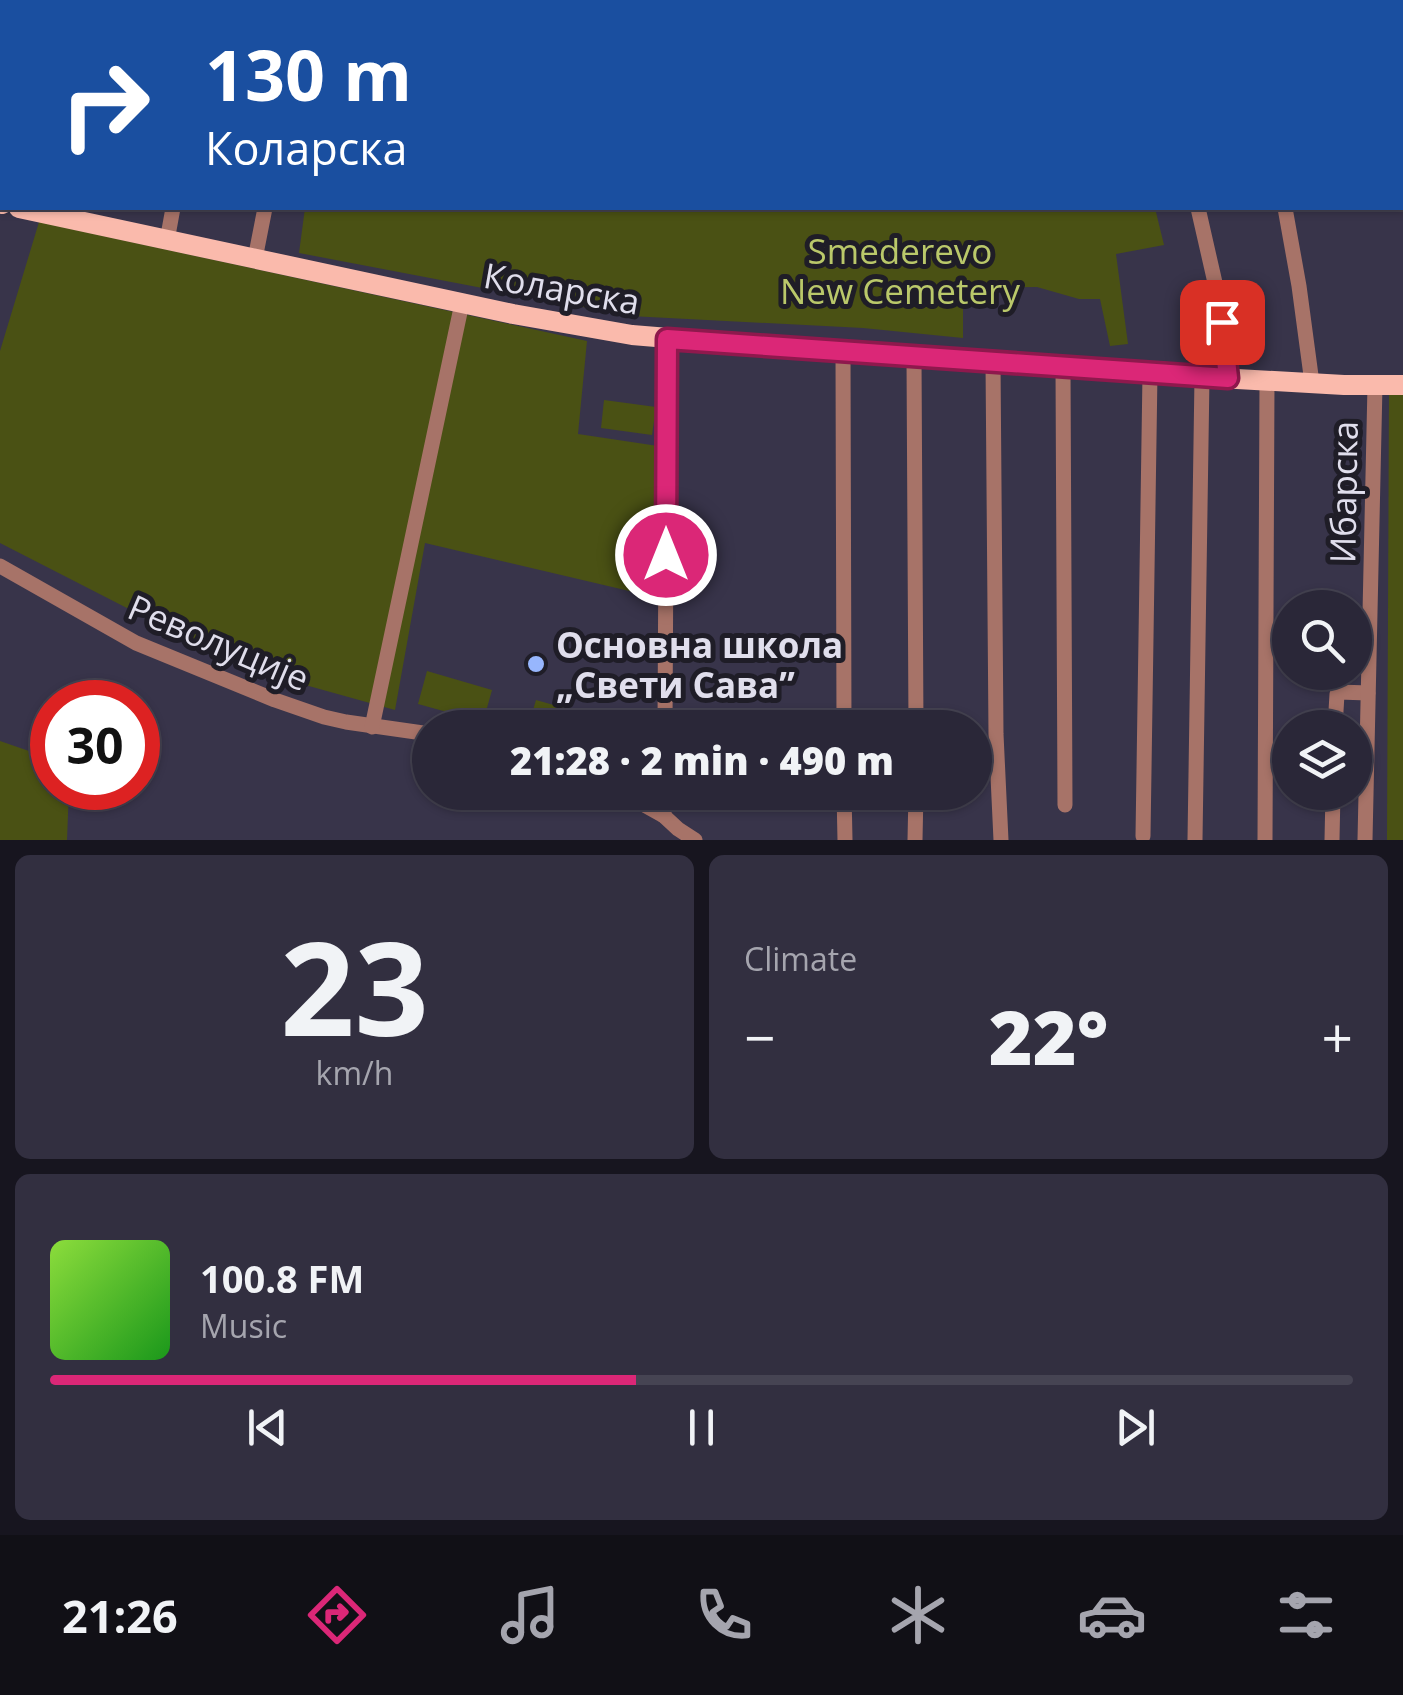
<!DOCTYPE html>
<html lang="en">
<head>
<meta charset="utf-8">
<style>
	body { margin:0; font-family:"Open Sans",sans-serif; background:#322f40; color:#f1f3f6; height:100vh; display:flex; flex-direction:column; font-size:38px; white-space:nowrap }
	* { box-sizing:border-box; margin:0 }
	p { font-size:32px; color:#a5a5ae }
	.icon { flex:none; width:55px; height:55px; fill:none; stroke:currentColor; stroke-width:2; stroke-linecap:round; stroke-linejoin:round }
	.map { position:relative; height:840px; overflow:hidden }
	.drawer { display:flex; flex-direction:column; gap:15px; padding:15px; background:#17151f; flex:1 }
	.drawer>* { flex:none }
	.guide { position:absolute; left:0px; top:0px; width:1405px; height:210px; box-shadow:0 2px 8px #0004,0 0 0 2px #464453; background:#1a4fa0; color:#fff; overflow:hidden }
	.tools { position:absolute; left:1272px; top:590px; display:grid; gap:20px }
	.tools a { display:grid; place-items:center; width:100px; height:100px; border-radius:50%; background:#2a2738; box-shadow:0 2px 8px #0004,0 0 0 2px #464453; font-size:50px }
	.speed { position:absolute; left:30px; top:680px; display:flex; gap:20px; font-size:50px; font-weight:700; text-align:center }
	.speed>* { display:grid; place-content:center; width:130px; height:130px; border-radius:50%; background:#2a2738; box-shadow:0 2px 8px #0004,0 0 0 2px #464453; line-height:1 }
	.speed .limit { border:15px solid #d22; background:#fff; color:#111 }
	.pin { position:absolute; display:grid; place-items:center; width:85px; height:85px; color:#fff; margin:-42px; border-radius:20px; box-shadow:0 5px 15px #0006 }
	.me { position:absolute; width:110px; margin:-55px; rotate:0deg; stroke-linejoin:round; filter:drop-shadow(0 0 8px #0008) }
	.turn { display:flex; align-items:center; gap:35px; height:210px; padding:0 40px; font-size:45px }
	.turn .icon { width:130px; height:130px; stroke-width:2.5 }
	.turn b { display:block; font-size:70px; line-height:85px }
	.big { font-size:75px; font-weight:800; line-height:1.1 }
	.drawer .tile { flex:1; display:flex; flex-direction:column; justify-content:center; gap:15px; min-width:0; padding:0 35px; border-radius:15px; background:#322f40 }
	.drawer .dial { align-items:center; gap:0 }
	.dial b { font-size:130px; line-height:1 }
	.song { display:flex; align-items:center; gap:30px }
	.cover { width:120px; height:120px; border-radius:15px; background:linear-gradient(135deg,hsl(90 70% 55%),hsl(120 70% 35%)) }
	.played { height:10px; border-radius:5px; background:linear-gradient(90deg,#db2777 45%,#464453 45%) }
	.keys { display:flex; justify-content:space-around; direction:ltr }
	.heat { display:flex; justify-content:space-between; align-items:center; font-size:55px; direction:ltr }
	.drawer .tiles { flex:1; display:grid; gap:15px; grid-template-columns:1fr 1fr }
	.tile:last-child { grid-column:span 2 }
	.trip { position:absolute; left:412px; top:710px; width:580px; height:100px; border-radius:50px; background:#2a2738; box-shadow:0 2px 8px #0004,0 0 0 2px #464453; font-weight:800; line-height:100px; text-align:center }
	.tab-bar { display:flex; height:160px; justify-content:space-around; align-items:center; background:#111016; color:#a5a5ae }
	.tab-bar .icon { width:70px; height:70px }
	.tab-bar .selected { color:#db2777 }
	.tab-bar b { font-size:45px; color:#f1f3f6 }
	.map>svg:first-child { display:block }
</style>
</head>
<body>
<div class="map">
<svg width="1403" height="840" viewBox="0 0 1403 840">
	<rect width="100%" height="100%" fill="#38344a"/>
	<!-- green -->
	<g fill="#4a5114">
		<polygon points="334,0 1188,0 1183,2 334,2"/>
		<polygon points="305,208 1155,208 1164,245 1116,254 1128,344 1110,346 1100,299 1079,299 1037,287 978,288 963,286 963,338 863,328 630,316 299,253"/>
		<polygon points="39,222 587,341 578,434 658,446 659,598 425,543 395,710 244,668 0,543 0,351"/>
		<polygon points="1389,392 1403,392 1403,840 1387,840"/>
		<polygon points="604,400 656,407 652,435 601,428"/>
		<polygon points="427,671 492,690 483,722 418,704"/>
		<polygon points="536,700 603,719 600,727 528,727"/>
		<polygon points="0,741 52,759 52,788 69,788 67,840 0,840"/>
	</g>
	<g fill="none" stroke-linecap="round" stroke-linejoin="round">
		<!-- minor -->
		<g stroke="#a77368" stroke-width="15">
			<polyline points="204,2 204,0"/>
			<polyline points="296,2 297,0"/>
			<polyline points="1402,181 1403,184"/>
			<polyline points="1198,208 1216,287 1228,378"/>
			<polyline points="1285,208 1299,286 1312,383"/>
			<polyline points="167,241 173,208"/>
			<polyline points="255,259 265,208"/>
			<polyline points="843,352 844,728"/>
			<polyline points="914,357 916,728"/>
			<polyline points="993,362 996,734 1001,840"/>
			<polyline points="1063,367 1065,805"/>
			<polyline points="0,566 136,643 275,700 324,717 346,722 430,734"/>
			<polyline points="372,727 462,303"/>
			<polyline points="665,728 667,339"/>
			<polyline points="1335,728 1337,694 1339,692 1368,693"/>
			<polyline points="621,792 664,816 678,829 695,840"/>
			<polyline points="844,792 845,840"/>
			<polyline points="664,816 664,792"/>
			<polyline points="1143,836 1150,373"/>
			<polyline points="915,840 916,792"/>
			<polyline points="1195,840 1202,377"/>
			<polyline points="1265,840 1267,381"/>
			<polyline points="1332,840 1333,792"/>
			<polyline points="1365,840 1375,385"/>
		</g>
		<!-- major -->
		<g stroke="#fabaac" stroke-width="20">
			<polyline points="0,203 2,204"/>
			<polyline points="19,208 513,314 632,335 862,354 1202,377 1344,385 1403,385"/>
		</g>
	</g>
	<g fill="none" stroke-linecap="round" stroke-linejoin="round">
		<defs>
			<polyline id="route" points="666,555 667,339 1228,378 1222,322"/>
		</defs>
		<!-- route casing -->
		<use href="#route" stroke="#8e194d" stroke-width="25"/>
		<!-- route -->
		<use href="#route" stroke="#db2777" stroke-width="18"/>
	</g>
	<!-- markers -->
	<circle fill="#97b6fd" stroke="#1f1d27" stroke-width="4" cx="536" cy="664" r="10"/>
	<g text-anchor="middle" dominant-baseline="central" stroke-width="10" stroke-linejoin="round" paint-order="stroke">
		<!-- park labels -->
		<g font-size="35" fill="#bac86a" stroke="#1f1d27">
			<text x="900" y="250">Smederevo<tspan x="900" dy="40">New Cemetery</tspan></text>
		</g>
		<!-- street labels -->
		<g font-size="35" fill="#e0deec" stroke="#1f1d27">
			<text transform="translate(562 288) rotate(10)">Коларска</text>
			<text transform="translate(1343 492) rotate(-89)">Ибарска</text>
			<text transform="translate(219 642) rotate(23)">Револуције</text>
		</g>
		<!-- poi labels -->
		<g font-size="35" font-weight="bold" fill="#e0deec" stroke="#1f1d27" text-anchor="start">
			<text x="556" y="644">Основна школа<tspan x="556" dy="40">„Свети Сава”</tspan></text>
		</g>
	</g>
</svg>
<div class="tools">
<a><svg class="icon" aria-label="search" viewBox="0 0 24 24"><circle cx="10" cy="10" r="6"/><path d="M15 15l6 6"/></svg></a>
<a><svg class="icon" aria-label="layers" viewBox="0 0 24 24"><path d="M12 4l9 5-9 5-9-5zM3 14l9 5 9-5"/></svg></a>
</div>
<div class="speed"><div class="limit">30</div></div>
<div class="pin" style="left:1222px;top:322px;background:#d93025"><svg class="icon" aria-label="arrive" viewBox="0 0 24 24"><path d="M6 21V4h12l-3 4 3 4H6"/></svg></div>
<svg class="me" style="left:666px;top:555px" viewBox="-20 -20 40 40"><circle r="17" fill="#db2777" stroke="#fff" stroke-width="3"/><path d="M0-11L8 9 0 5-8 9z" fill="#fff"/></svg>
<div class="trip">21:28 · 2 min · 490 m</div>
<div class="guide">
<div class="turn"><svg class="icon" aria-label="right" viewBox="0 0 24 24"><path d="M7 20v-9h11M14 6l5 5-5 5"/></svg><div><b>130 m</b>Коларска</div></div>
</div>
</div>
<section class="drawer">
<div class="tiles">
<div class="tile dial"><b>23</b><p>km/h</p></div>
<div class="tile"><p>Climate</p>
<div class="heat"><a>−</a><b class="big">22°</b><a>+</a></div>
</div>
<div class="tile">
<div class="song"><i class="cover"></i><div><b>100.8 FM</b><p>Music</p></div></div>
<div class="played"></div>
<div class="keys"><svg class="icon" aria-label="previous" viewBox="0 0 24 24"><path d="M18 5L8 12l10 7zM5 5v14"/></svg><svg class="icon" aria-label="pause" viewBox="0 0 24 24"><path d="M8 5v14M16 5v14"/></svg><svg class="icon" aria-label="next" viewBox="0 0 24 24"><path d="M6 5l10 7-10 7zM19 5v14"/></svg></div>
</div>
</div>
</section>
<nav class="tab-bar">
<b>21:26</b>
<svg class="icon selected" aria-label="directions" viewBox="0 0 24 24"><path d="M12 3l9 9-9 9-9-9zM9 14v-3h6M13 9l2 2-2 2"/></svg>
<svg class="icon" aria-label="music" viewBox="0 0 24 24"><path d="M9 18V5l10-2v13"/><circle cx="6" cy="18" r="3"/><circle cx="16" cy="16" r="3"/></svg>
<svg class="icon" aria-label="phone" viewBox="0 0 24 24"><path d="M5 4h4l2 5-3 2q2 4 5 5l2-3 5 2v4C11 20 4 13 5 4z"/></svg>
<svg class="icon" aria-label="climate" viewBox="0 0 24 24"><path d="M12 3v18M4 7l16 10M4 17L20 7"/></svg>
<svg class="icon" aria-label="car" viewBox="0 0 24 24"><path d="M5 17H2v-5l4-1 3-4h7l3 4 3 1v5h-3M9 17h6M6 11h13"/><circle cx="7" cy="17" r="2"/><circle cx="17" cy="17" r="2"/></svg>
<svg class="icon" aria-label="filters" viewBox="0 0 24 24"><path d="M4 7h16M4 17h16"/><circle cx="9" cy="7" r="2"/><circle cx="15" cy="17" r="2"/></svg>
</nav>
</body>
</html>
